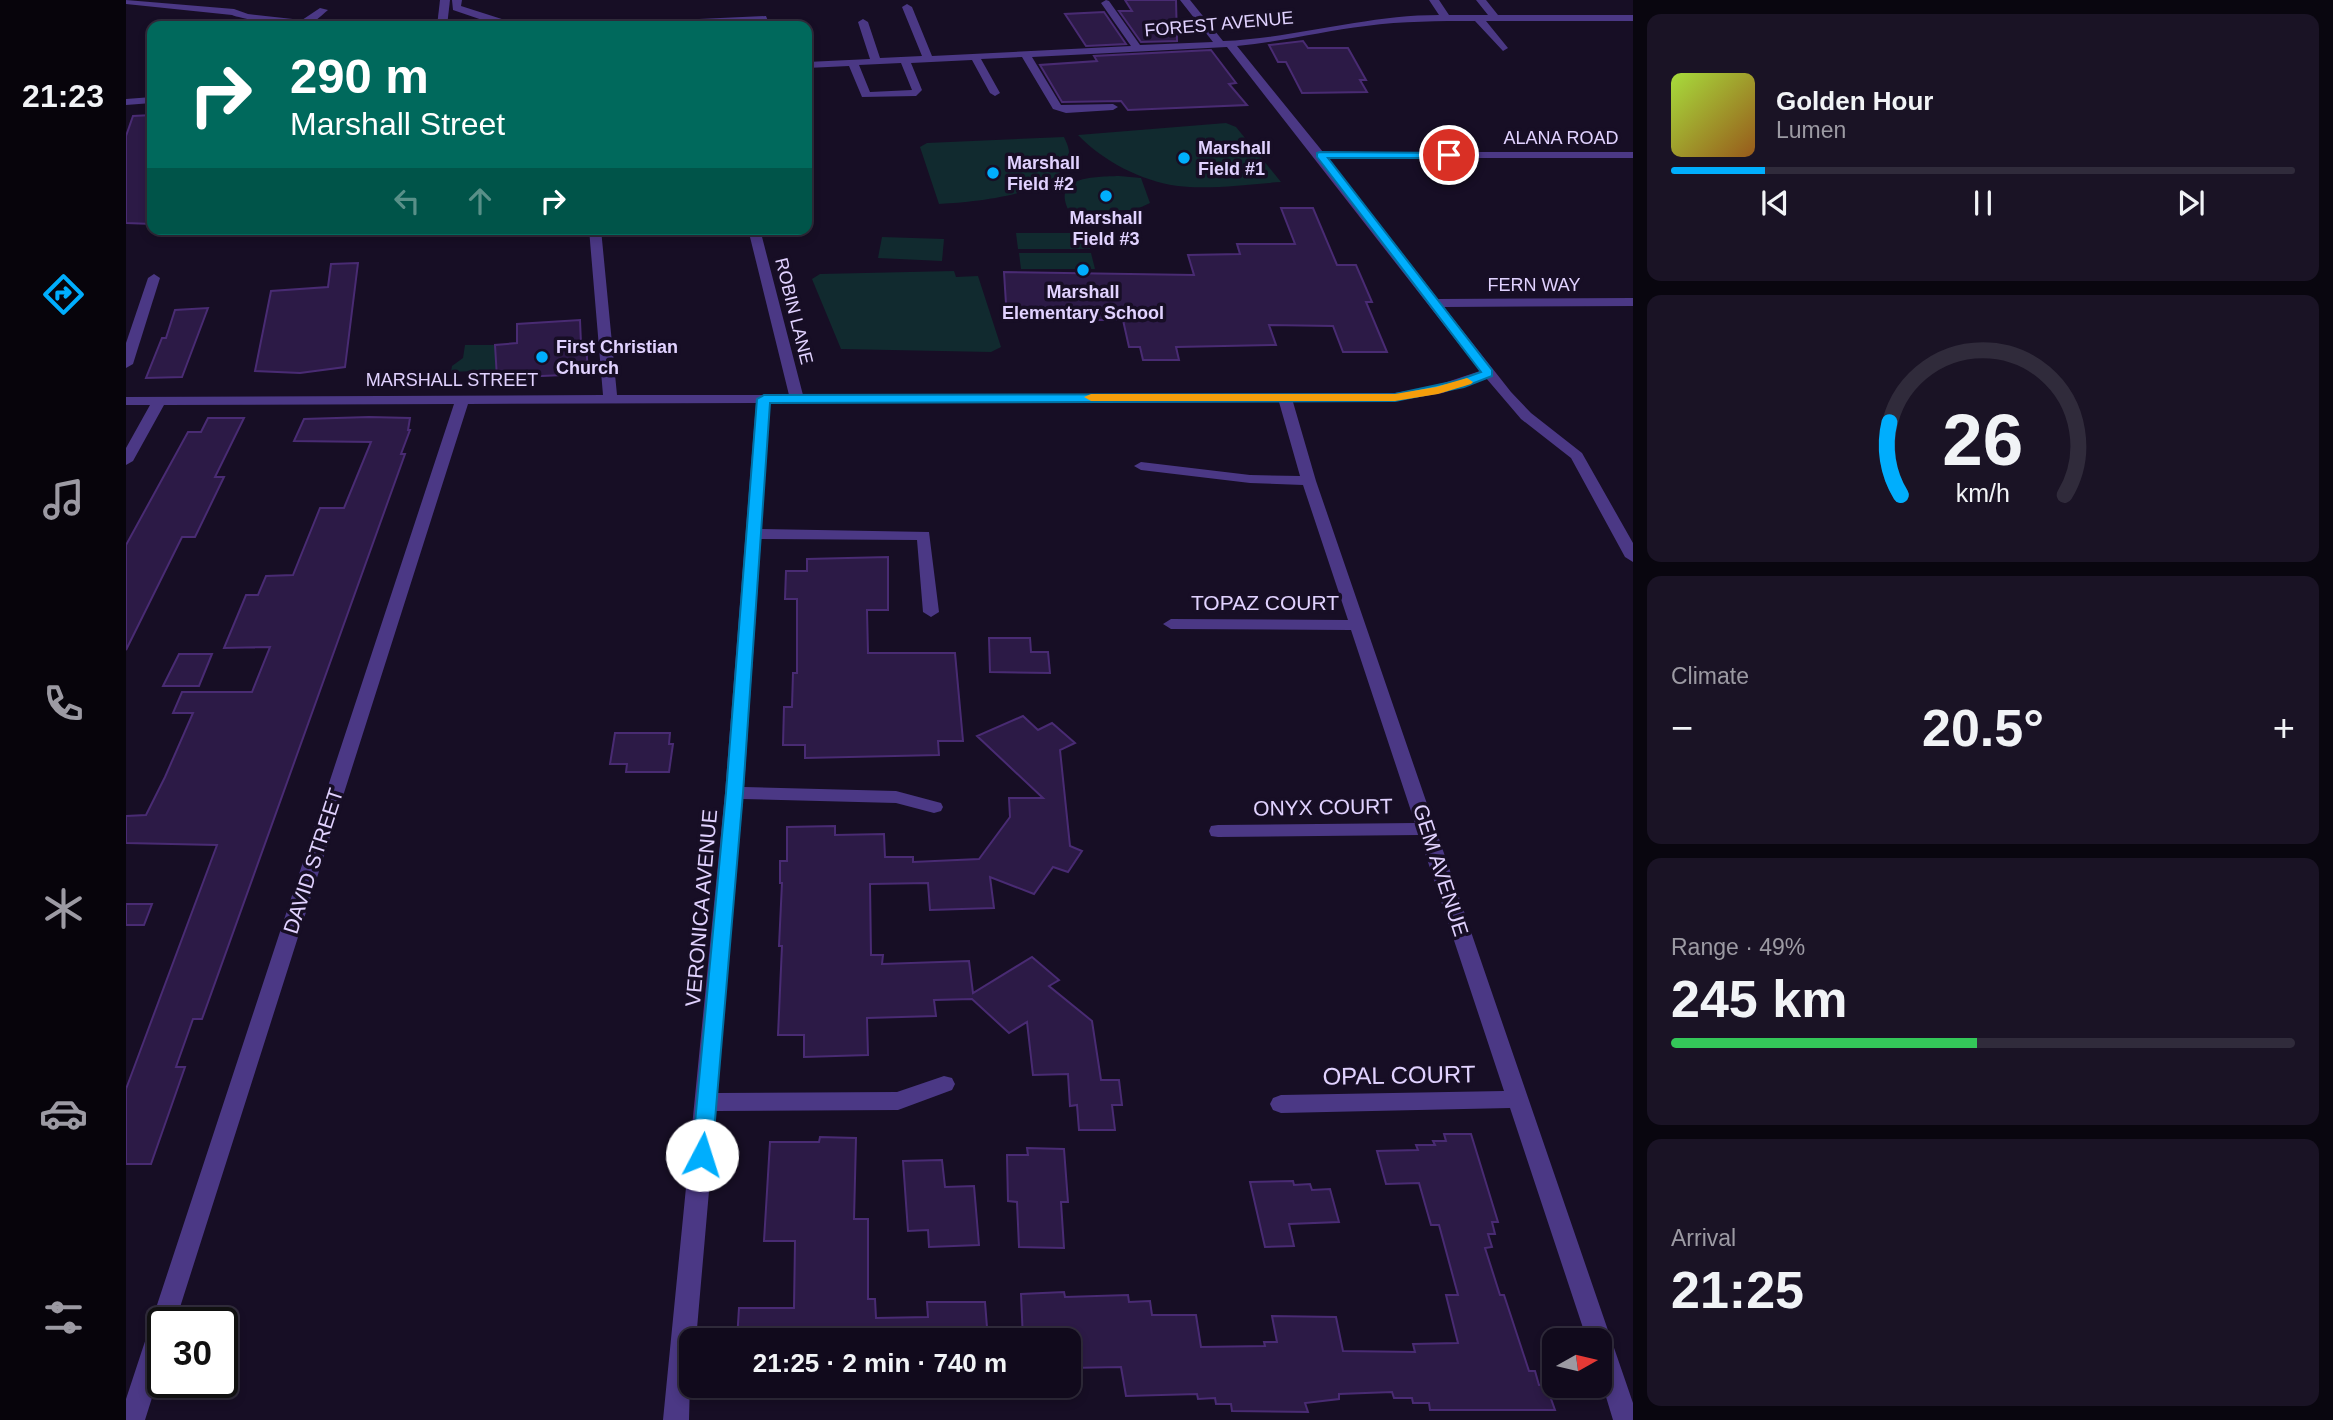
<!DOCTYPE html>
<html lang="en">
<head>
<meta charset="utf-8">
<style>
	body { margin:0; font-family:Helvetica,sans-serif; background:#1a1325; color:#f1f3f6; height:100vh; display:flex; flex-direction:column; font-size:26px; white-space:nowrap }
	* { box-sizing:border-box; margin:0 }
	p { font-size:23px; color:#9c9aa3 }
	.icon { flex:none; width:38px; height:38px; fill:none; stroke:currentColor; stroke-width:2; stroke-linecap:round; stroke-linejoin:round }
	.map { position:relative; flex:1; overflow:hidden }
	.sheet { display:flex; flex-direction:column; gap:14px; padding:14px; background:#09060f; width:700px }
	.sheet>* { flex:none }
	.banner { position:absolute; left:21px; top:21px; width:665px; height:214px; border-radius:14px; box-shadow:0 4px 10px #0003,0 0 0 2px #302b3b; background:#00695c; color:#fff; overflow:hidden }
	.needle { width:46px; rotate:82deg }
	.controls { position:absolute; left:1416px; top:1328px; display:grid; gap:14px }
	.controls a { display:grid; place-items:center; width:70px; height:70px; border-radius:14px; background:#110a1c; box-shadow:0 4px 10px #0003,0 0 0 2px #302b3b; font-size:35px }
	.speed { position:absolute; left:21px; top:1307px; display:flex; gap:14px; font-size:35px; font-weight:700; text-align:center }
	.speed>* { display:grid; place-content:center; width:91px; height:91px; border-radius:50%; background:#110a1c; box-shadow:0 4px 10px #0003,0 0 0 2px #302b3b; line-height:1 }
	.speed .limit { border:4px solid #111; border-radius:10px; background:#fff; color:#111 }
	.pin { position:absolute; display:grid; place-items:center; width:60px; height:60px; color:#fff; margin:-30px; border:4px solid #fff; border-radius:50%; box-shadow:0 2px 7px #0007 }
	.me { position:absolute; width:77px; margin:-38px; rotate:5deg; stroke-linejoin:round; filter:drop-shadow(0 0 5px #0008) }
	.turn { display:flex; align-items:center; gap:24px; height:147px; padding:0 28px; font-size:32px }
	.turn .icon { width:91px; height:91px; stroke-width:2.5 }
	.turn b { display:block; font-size:49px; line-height:60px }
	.lanes { display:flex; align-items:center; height:66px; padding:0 28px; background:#0003; justify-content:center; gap:35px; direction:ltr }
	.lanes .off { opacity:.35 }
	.big { font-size:52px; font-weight:700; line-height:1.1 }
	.sheet .widget { flex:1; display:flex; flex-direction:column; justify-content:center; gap:10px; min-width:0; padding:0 24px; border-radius:14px; background:#1a1325 }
	.sheet .dial { align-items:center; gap:0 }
	.dial svg { height:182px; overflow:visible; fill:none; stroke:#302b3b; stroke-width:7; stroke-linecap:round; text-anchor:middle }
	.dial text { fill:#f1f3f6; stroke:none }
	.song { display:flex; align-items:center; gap:21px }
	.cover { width:84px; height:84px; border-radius:10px; background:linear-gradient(135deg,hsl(80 70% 55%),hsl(30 70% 35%)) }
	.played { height:7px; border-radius:4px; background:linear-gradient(90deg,#00aefd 15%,#302b3b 15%) }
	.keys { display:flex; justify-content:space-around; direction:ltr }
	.heat { display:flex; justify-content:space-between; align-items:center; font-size:38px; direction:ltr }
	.charge { height:10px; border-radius:5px; background:linear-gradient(90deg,#34c759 49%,#302b3b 0) }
	.trip { position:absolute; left:553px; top:1328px; width:402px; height:70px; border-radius:14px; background:#110a1c; box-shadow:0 4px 10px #0003,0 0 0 2px #302b3b; font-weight:700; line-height:70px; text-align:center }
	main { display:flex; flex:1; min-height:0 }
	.menu { display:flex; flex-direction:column; width:126px; justify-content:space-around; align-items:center; background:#07040b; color:#9c9aa3 }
	.menu .icon { width:49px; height:49px }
	.menu .selected { color:#00aefd }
	.menu b { font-size:32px; color:#f1f3f6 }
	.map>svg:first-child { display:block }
</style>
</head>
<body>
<main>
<nav class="menu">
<b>21:23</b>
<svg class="icon selected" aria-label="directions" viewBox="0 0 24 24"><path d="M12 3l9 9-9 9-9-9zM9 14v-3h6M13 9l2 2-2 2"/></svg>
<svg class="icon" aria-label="music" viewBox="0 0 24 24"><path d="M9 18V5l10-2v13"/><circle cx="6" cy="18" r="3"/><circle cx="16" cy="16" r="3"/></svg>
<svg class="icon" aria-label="phone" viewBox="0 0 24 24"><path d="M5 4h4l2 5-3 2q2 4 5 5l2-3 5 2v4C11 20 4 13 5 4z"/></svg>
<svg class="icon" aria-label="climate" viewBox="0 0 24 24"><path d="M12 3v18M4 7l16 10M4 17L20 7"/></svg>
<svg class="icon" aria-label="car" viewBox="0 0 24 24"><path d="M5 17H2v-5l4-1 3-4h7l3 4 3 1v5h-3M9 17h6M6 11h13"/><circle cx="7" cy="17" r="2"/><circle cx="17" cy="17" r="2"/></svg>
<svg class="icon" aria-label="filters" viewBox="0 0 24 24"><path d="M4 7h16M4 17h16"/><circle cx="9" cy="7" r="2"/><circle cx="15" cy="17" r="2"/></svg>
</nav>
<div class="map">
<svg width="1507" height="1420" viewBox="0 0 1507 1420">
	<rect width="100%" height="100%" fill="#170e25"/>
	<!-- green -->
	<g fill="#112a2f">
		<path d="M1100,123L1110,127L1155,182C1123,184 1083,190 1052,186C1015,181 977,161 952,135Z"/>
		<path d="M938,137C940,141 943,148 943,152C942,196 843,202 813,204L794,147L801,143Z"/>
		<path d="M993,176L1015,178L1024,203L1009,210L943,211C925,176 969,177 993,176Z"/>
		<polygon points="890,233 961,233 964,249 892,249"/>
		<polygon points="756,237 818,239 816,261 752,258"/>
		<polygon points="893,253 965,253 969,269 895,269"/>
		<polygon points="828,271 830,277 852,276 875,347 865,352 715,349 686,279 694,274"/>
		<polygon points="339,345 369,345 370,370 325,372 326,366 337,358"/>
	</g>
	<!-- building -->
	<g fill="#2c1a46" stroke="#492b73" stroke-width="2">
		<polygon points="999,0 1050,0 1051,41 1015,42 993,11 1006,11"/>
		<polygon points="978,12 1000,44 960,46 939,14"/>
		<polygon points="1177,41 1182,48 1222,48 1240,80 1234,80 1241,92 1176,93 1160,62 1152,62 1143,45"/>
		<polygon points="1085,50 1110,83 1103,84 1121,105 1002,110 995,101 936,102 914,65 971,61 968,56"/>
		<polygon points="26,115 26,224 0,223 0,136 7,116"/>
		<polygon points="1155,208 1187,208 1211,265 1230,265 1246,302 1240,302 1261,352 1217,352 1207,326 1143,325 1150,345 1050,347 1053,360 1017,360 1014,347 1003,347 997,320 881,320 878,272 1068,275 1062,255 1114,254 1111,244 1169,244"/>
		<polygon points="232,263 219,367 174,373 129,371 145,291 202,287 205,264"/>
		<polygon points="82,308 56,377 20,378 36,338 40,338 49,310"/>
		<polygon points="454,320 455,344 460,345 462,371 438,375 371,378 369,345 391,343 391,324"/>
		<polygon points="243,417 284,418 282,430 284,430 275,454 279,454 76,1019 67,1019 50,1067 59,1067 25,1164 0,1164 0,1089 91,845 0,843 0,816 20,815 39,777 67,713 47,713 56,692 126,692 144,647 98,648 120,595 132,595 140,576 167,575 194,508 218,508 245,442 168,441 178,419"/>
		<polygon points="82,418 118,418 89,477 98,477 69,537 56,537 0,650 0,545 62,432 75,432"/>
		<polygon points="762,557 762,610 741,610 742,653 829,653 837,741 812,741 813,755 679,758 679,745 657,745 658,707 666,707 667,673 671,673 671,599 659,599 660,571 681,571 681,559"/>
		<polygon points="863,638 904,638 905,652 922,652 924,673 864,672"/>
		<polygon points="53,654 86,654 73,686 37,686"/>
		<polygon points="897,716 912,730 926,723 949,743 934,750 944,846 956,851 942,872 927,867 908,894 864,877 868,908 804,910 802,883 744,884 745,955 757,955 756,964 843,961 847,993 906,957 933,980 923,986 966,1021 975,1080 993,1080 996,1105 986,1105 989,1130 953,1130 951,1105 944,1106 942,1074 907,1075 901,1022 883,1033 846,999 808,1000 810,1016 741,1018 742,1055 678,1057 678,1035 652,1035 656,946 653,946 656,883 654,883 654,861 661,861 661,827 709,826 709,835 758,834 759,857 787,857 787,862 853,859 884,817 883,798 917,798 851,736"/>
		<polygon points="489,733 544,733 543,744 547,744 543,772 500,772 501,764 484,764"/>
		<polygon points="0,904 26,904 18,925 0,925"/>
		<polygon points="1318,1134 1345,1134 1372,1222 1366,1222 1369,1234 1362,1234 1366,1247 1359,1248 1374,1295 1378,1295 1403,1371 1409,1371 1413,1385 1420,1385 1429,1410 1304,1410 1303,1403 1287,1403 1286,1398 1268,1398 1266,1392 1213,1394 1213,1399 1179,1403 1182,1412 1106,1411 1105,1404 1090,1404 1089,1398 1072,1399 1071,1394 1000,1396 995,1367 943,1368 943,1340 897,1340 895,1294 938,1292 939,1297 1002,1295 1003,1302 1024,1301 1026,1315 1070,1315 1075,1347 1139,1346 1138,1342 1151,1342 1146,1316 1210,1317 1217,1351 1289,1352 1287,1344 1332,1343 1320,1295 1332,1295 1313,1225 1305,1225 1293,1183 1260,1184 1251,1151 1292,1150 1290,1145 1309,1145 1307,1141 1320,1141"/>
		<polygon points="694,1137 730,1138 728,1219 742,1219 742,1299 749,1299 750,1318 802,1317 801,1302 859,1302 862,1340 611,1340 613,1308 668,1308 669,1241 638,1241 644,1142 693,1142"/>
		<polygon points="901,1148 938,1149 942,1202 935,1202 938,1248 893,1247 891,1202 882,1201 881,1155 902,1155"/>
		<polygon points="816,1160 819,1187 848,1186 853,1245 803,1247 802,1230 782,1231 777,1161"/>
		<polygon points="1167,1181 1168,1185 1184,1184 1186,1190 1204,1189 1213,1222 1163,1224 1168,1246 1139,1247 1124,1182"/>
	</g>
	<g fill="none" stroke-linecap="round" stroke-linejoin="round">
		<!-- minor -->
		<g fill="#4b3885" fill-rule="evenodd">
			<path d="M0,0L108,9L122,14L176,20L194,8L202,10C196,15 186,25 178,26C169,28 119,20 106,15L0,4Z"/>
			<polygon points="314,0 324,0 321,26 311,26"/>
			<polygon points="326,0 336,0 335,6 382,21 384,26 374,26 327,10"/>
			<path d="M980,0L983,1L1014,45L1087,42L1054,0H1064L1097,41C1170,38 1240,15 1313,15L1303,0H1313L1323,15H1362L1350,0H1360L1372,15H1507V21H1360L1382,48L1377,51L1349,21C1313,21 1277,21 1240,26C1197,31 1155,42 1111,46L1197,152H1507V158H1202L1312,299L1507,298V306L1318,307L1385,392L1405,413L1456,453L1507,543V562L1499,557L1445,458L1395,419L1360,378L1317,393L1269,401L1167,402L1190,481L1507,1403V1420H1487L1474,1377V1340H1461L1384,1108L1155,1113L1147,1110L1144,1104L1147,1098L1155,1095L1378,1091L1293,835L1092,837L1085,836L1083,831L1085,826L1092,825L1289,823L1225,630L1045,629L1037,624L1045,619L1222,620L1177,485L1124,483L1015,470L1008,466L1015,462L1124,475L1174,476L1153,402L644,403L635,529L803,532L813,612L805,617L797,612L791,540L635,539L618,787L770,791L815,803L817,807L815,811L808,813L770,803L617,799L591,1093L771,1092L818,1076L826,1078L829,1084L826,1090L772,1110L590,1111L570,1340H565L563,1420H537L599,793L630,403L342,404L49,1323H37V1363L19,1420H0V1399L328,404L38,405L7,461L0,465V448L24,405H0V397L477,395L463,229H475L491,395H663L623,233L629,229L635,233L677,395L1269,393L1309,386L1354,371L1101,47L906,57L935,105L987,104L992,107L987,110L940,113L927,109L896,57L855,59L874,93L869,96L864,93L846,60L785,63L796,90L790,96L736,97L723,66L681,68V62L744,59L732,22L737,19L742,22L754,58L796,56L776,7L781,4L786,7L806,56L1005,46L975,3ZM775,63L786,90L744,92L733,65Z"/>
			<polygon points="640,16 644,26 634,26 633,21 551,26 546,23 551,20"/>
			<polygon points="26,97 26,103 0,105 0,99"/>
			<polygon points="28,274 34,278 7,364 0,368 0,343 22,278"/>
		</g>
	</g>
	<!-- route -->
	<polygon fill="#00aefd" stroke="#0071a4" stroke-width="2" points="1194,152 1326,153 1326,157 1323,158 1202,158 1366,370 1366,376 1338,387 1269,401 644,403 617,793 586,1155 583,1161 576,1163 569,1161 566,1155 600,793 631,399 638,395 1269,394 1330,381 1355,372 1191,157 1191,153"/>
	<!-- slow -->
	<polygon fill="#f59e0b" points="1341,378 1347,382 1345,384 1312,394 1269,401 965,401 958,397 965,394 1269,394 1310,387"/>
	<!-- markers -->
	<g fill="#00aefd" stroke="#170e25" stroke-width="2.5">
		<circle cx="1058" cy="158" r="7"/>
		<circle cx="867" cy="173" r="7"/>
		<circle cx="980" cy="196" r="7"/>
		<circle cx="957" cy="270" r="7"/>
		<circle cx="416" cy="357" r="7"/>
	</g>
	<g text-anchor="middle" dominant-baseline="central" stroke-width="7" stroke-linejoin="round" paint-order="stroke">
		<!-- far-street labels -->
		<g font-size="18" fill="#e1d2ff" stroke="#170e25">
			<text transform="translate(1093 24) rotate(-5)">FOREST AVENUE</text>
			<text x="1435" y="138">ALANA ROAD</text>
			<text x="1408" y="285">FERN WAY</text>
			<text transform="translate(668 311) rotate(76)">ROBIN LANE</text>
			<text x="326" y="380">MARSHALL STREET</text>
		</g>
		<!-- far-poi labels -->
		<g font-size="18" font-weight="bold" fill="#e1d2ff" stroke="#170e25" text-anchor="start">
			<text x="1072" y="148">Marshall<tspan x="1072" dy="21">Field #1</tspan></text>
			<text x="881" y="163">Marshall<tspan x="881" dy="21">Field #2</tspan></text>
			<text x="980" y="218" text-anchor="middle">Marshall<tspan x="980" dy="21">Field #3</tspan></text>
			<text x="957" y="292" text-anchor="middle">Marshall<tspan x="957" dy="21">Elementary School</tspan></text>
			<text x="430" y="347">First Christian<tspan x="430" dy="21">Church</tspan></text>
		</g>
		<!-- street labels -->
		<g font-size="21" fill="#e1d2ff" stroke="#170e25">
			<text x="1139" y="602">TOPAZ COURT</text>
			<text transform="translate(1197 807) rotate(-1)">ONYX COURT</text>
			<text transform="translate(187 861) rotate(-72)">DAVID STREET</text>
			<text transform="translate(1315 870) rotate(72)">GEM AVENUE</text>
			<text transform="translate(575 908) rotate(-85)">VERONICA AVENUE</text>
		</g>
		<!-- near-street labels -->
		<g font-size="24" fill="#e1d2ff" stroke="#170e25">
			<text transform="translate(1273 1075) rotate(-1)">OPAL COURT</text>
		</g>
	</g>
</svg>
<div class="controls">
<a><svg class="needle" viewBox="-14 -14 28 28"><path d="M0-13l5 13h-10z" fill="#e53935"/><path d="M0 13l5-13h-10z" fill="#9c9aa3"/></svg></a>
</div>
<div class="speed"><div class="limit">30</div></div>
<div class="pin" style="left:1323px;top:155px;background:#d93025"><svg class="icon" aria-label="arrive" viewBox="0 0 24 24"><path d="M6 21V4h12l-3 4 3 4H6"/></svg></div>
<svg class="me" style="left:576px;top:1155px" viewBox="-20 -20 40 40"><circle r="19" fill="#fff"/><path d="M0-13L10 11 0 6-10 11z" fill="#00aefd"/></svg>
<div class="trip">21:25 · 2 min · 740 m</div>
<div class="banner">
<div class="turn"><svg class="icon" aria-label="right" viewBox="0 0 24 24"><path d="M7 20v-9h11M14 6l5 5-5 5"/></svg><div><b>290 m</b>Marshall Street</div></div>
<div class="lanes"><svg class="icon off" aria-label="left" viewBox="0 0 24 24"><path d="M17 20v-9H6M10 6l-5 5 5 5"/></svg><svg class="icon off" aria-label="ahead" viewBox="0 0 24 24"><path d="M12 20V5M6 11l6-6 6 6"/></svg><svg class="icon" aria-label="right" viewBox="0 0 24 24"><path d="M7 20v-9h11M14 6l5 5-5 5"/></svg></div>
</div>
</div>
<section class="sheet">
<div class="widget">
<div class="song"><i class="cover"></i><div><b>Golden Hour</b><p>Lumen</p></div></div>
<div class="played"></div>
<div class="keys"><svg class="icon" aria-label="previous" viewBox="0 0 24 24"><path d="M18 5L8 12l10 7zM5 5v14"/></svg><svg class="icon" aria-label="pause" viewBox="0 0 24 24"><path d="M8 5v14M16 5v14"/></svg><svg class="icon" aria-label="next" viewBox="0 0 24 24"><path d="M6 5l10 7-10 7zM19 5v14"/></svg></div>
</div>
<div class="widget dial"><svg viewBox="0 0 100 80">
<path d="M14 69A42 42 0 1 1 86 69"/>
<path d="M14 69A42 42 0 0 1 9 37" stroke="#00aefd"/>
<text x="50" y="56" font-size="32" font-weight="700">26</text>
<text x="50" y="72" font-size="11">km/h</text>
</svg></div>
<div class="widget"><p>Climate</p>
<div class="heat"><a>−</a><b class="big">20.5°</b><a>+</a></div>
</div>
<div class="widget"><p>Range · 49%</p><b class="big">245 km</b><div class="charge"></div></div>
<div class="widget"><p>Arrival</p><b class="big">21:25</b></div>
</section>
</main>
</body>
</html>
